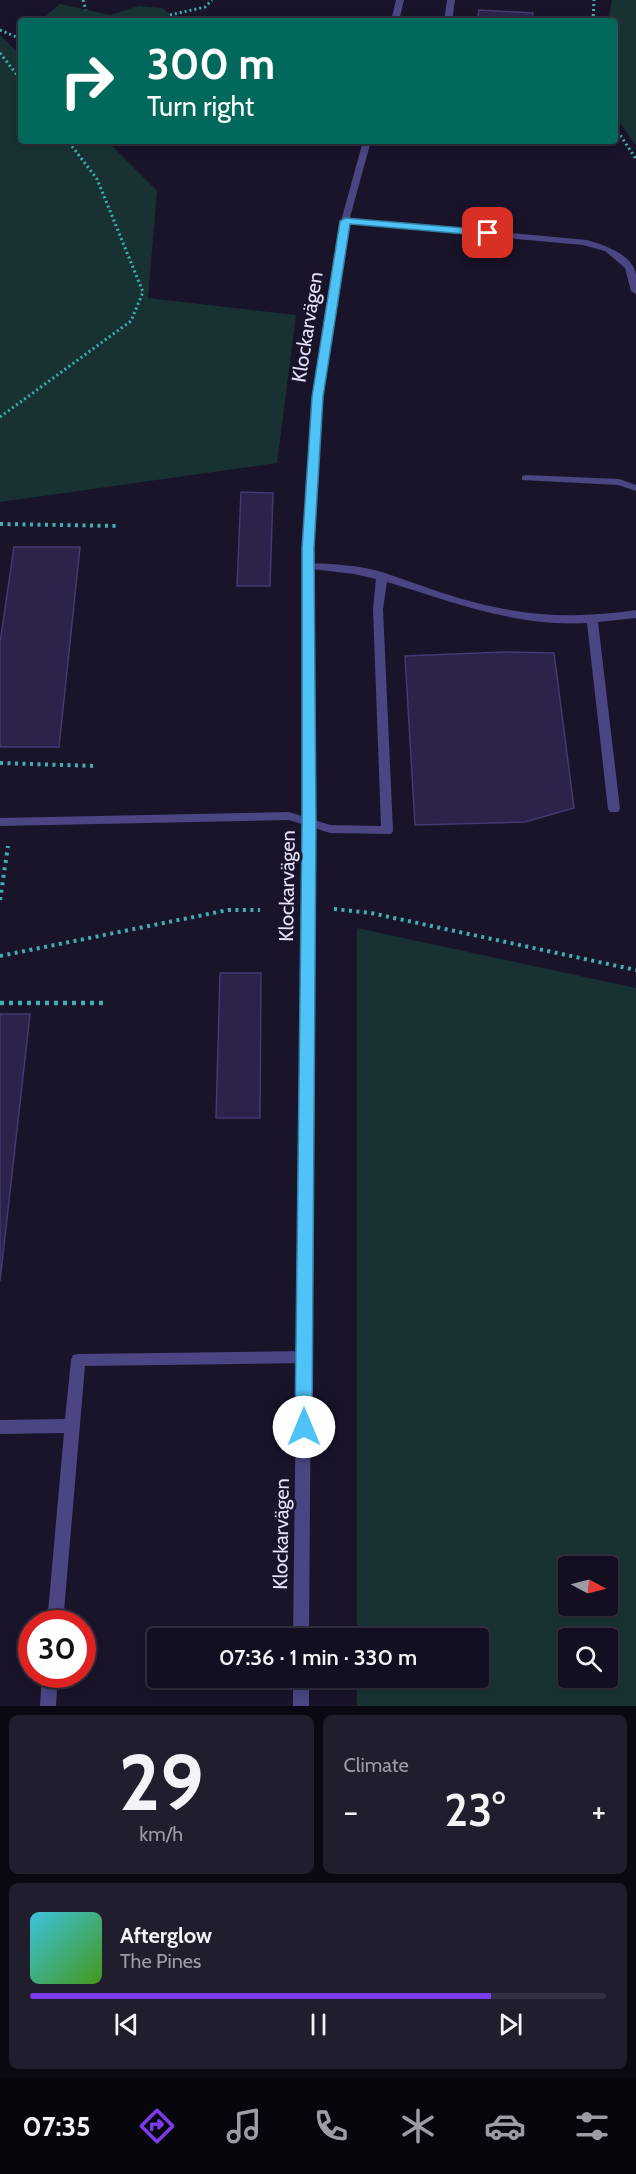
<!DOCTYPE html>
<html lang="en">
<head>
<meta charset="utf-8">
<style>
	body { margin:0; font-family:Cabin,sans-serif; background:#201d2d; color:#f1f3f6; height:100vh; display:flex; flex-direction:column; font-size:22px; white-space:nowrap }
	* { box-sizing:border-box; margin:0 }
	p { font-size:20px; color:#9d9ca5 }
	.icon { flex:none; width:33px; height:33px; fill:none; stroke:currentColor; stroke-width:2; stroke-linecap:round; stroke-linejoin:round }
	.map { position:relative; height:1706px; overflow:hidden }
	.drawer { display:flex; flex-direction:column; gap:9px; padding:9px; background:#0a0812; flex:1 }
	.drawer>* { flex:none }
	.guide { position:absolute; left:18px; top:18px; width:600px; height:126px; border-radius:6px; box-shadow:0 3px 9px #0003,0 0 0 2px #322f3e; background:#00695c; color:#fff; overflow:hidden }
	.needle { width:39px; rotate:97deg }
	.tools { position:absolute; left:558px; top:1556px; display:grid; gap:12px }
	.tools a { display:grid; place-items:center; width:60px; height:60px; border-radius:6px; background:#130f20; box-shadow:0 3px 9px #0003,0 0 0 2px #322f3e; font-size:30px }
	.speed { position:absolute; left:18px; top:1610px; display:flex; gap:12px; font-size:30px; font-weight:700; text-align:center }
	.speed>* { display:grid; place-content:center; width:78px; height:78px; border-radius:50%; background:#130f20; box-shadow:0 3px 9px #0003,0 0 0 2px #322f3e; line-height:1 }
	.speed .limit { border:9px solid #d22; background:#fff; color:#111 }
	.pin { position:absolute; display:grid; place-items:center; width:51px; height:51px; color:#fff; margin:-26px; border-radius:12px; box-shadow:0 3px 9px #0006 }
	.me { position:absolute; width:66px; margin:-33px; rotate:0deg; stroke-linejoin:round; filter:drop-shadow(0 0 4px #0008) }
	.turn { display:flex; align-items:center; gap:21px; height:126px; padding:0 30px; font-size:27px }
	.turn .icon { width:78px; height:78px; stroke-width:2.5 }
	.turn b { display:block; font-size:42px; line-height:51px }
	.big { font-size:45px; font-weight:600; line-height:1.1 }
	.drawer .card { flex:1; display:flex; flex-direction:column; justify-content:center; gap:9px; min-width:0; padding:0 21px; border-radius:9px; background:#201d2d }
	.drawer .dial { align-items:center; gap:0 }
	.dial b { font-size:78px; line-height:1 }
	.song { display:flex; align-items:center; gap:18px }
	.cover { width:72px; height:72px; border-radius:9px; background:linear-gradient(135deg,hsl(190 70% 55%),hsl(100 70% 35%)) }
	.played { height:6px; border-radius:3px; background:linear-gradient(90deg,#7c3aed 80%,#322f3e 80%) }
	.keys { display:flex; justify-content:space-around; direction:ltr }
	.heat { display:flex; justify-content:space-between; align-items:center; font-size:33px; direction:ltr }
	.drawer .tiles { flex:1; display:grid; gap:9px; grid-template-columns:1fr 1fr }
	.card:last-child { grid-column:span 2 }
	.trip { position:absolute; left:147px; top:1628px; width:342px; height:60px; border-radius:6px; background:#130f20; box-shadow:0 3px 9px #0003,0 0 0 2px #322f3e; font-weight:600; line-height:60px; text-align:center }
	.tab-bar { display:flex; height:96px; justify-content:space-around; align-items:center; background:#08060d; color:#9d9ca5 }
	.tab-bar .icon { width:42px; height:42px }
	.tab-bar .current { color:#7c3aed }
	.tab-bar b { font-size:27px; color:#f1f3f6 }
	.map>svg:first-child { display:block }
</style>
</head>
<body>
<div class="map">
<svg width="636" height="1706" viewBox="0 0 636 1706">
	<rect width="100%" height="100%" fill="#19142a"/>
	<!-- green -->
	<g fill="#183233" fill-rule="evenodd">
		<polygon points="612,0 636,0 636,146 615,116 615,21 608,21"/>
		<polygon points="60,4 110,15 139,6 162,8 175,18 173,21 40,21"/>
		<polygon points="0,35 21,56 21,141 107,141 157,191 148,298 296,315 277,463 0,502"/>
		<path d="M357,928L636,988V1706H357V1677H478V1638H357ZM568,1566H608V1605H568ZM568,1638H608V1677H568Z"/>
	</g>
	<!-- building -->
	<g fill="#2d2249" stroke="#473772" stroke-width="1.5">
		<polygon points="479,10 533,13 532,21 477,21"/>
		<polygon points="241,492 273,493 270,586 237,586"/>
		<polygon points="14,547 80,547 59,747 0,747 0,643"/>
		<polygon points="504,652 554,653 574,808 525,822 415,825 405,656"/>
		<polygon points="220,973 261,973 260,1118 216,1118"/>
		<polygon points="0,1014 30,1014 0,1281"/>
	</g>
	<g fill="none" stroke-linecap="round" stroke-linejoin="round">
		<!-- path-far2 -->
		<g stroke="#3fb0b1" stroke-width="3" stroke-dasharray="2 3" stroke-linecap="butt">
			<polyline points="83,0 86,10"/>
			<polyline points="170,15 205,7 212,0"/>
			<polyline points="593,21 594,0"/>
			<polyline points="0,30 21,39"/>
			<polyline points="0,53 21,80"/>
			<polyline points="615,127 636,159"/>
			<polyline points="0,417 131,321 143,292 97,179 68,141"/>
		</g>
		<!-- path-far1 -->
		<g stroke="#3fb0b1" stroke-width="4" stroke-dasharray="3 4.5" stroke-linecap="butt">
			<polyline points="0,524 120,526"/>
			<polyline points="0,763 96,766"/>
			<polyline points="0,900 8,846"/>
			<polyline points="334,909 371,913 636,970"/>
			<polyline points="0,956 228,910 260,910"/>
		</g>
		<!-- path -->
		<polyline stroke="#3fb0b1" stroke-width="4.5" stroke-dasharray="4 5" stroke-linecap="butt" points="0,1003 103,1003"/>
		<!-- service -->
		<g fill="#4b4583" fill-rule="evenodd">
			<polygon points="447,0 455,0 452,21 444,21"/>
			<path d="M345,218L587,240C604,245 632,254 636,274C636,281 636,288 636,294L631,291L625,268L605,251L583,245L342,223L341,221Z"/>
			<polygon points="526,475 619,479 636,485 636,491 618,485 522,480 522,476"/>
			<path d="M308,563C333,564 361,565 385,573C417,584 451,597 485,605C536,617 585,618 636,610V618L598,622L620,809L618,812H610L608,809L587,623C516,627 453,602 387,582L383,609L393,831L391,834L330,833L289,820L0,826V818L289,812L330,825L381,826L373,609L376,579L354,574L304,568L303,566L304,564Z"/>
			<polygon points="304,1351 309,1352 311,1357 309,1362 304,1363 85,1366 63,1623 47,1623 64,1433 0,1434 0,1420 65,1419 71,1360 73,1355 78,1354"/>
			<polygon points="42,1674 58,1674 56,1706 40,1706"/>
		</g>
		<!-- minor -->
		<g fill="#4b4583" fill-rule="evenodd">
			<polygon points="396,0 404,0 399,21 391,21"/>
			<polygon points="363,141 371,141 349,221 323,397 313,531 315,822 309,1638 293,1638 303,822 303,531 313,397 341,221"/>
			<rect x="293" y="1677" width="16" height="29"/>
		</g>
	</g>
	<!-- route -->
	<polygon fill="#4fc3f7" stroke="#337fa1" stroke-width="1.5" points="345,218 488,230 493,233 488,236 350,224 323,397 314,548 316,822 312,1427 310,1433 304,1435 298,1433 295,1427 302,822 302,548 312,397 340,221"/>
	<g text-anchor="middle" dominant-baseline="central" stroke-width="6" stroke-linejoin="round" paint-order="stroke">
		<!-- street labels -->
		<g font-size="20" fill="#e5e0fc" stroke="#19142a">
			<text transform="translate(307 327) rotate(-81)">Klockarvägen</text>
			<text transform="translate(287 886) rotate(-89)">Klockarvägen</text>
			<text transform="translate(281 1534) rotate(-89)">Klockarvägen</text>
		</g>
	</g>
</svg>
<div class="tools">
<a><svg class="needle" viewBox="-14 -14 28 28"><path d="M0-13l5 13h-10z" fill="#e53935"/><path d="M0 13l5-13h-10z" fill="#9d9ca5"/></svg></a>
<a><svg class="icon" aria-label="search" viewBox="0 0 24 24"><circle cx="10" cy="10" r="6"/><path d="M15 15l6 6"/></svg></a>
</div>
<div class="speed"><div class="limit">30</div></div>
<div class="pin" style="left:488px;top:233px;background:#d93025"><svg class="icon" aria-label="arrive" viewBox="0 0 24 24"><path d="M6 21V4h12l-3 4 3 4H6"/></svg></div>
<svg class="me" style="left:304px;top:1427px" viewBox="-20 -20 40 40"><circle r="19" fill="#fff"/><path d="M0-13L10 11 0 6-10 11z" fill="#4fc3f7"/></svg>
<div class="trip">07:36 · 1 min · 330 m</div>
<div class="guide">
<div class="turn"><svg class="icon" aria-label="right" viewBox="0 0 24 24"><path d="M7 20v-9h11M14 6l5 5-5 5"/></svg><div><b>300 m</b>Turn right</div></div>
</div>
</div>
<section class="drawer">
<div class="tiles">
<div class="card dial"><b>29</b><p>km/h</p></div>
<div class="card"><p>Climate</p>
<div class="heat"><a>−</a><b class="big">23°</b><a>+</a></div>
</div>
<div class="card">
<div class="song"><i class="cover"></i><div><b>Afterglow</b><p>The Pines</p></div></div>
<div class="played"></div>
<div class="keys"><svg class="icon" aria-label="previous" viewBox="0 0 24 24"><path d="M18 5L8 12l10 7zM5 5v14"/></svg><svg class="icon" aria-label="pause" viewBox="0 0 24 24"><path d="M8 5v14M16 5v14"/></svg><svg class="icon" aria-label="next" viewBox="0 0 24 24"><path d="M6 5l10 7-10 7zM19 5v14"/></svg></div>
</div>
</div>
</section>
<nav class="tab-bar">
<b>07:35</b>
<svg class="icon current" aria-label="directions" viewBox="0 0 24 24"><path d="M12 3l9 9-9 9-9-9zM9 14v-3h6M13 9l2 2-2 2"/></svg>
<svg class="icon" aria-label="music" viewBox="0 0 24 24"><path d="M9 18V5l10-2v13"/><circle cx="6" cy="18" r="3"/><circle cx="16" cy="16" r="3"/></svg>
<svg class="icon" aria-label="phone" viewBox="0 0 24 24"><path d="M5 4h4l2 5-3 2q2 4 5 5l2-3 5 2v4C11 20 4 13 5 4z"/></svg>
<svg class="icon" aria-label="climate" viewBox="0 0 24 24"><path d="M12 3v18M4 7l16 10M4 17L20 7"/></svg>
<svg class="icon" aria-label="car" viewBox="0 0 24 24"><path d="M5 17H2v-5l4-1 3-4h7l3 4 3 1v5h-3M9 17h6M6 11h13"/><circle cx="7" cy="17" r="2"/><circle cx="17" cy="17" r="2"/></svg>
<svg class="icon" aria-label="filters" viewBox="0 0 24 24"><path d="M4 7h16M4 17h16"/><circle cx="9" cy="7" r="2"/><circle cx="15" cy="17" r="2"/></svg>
</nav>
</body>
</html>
